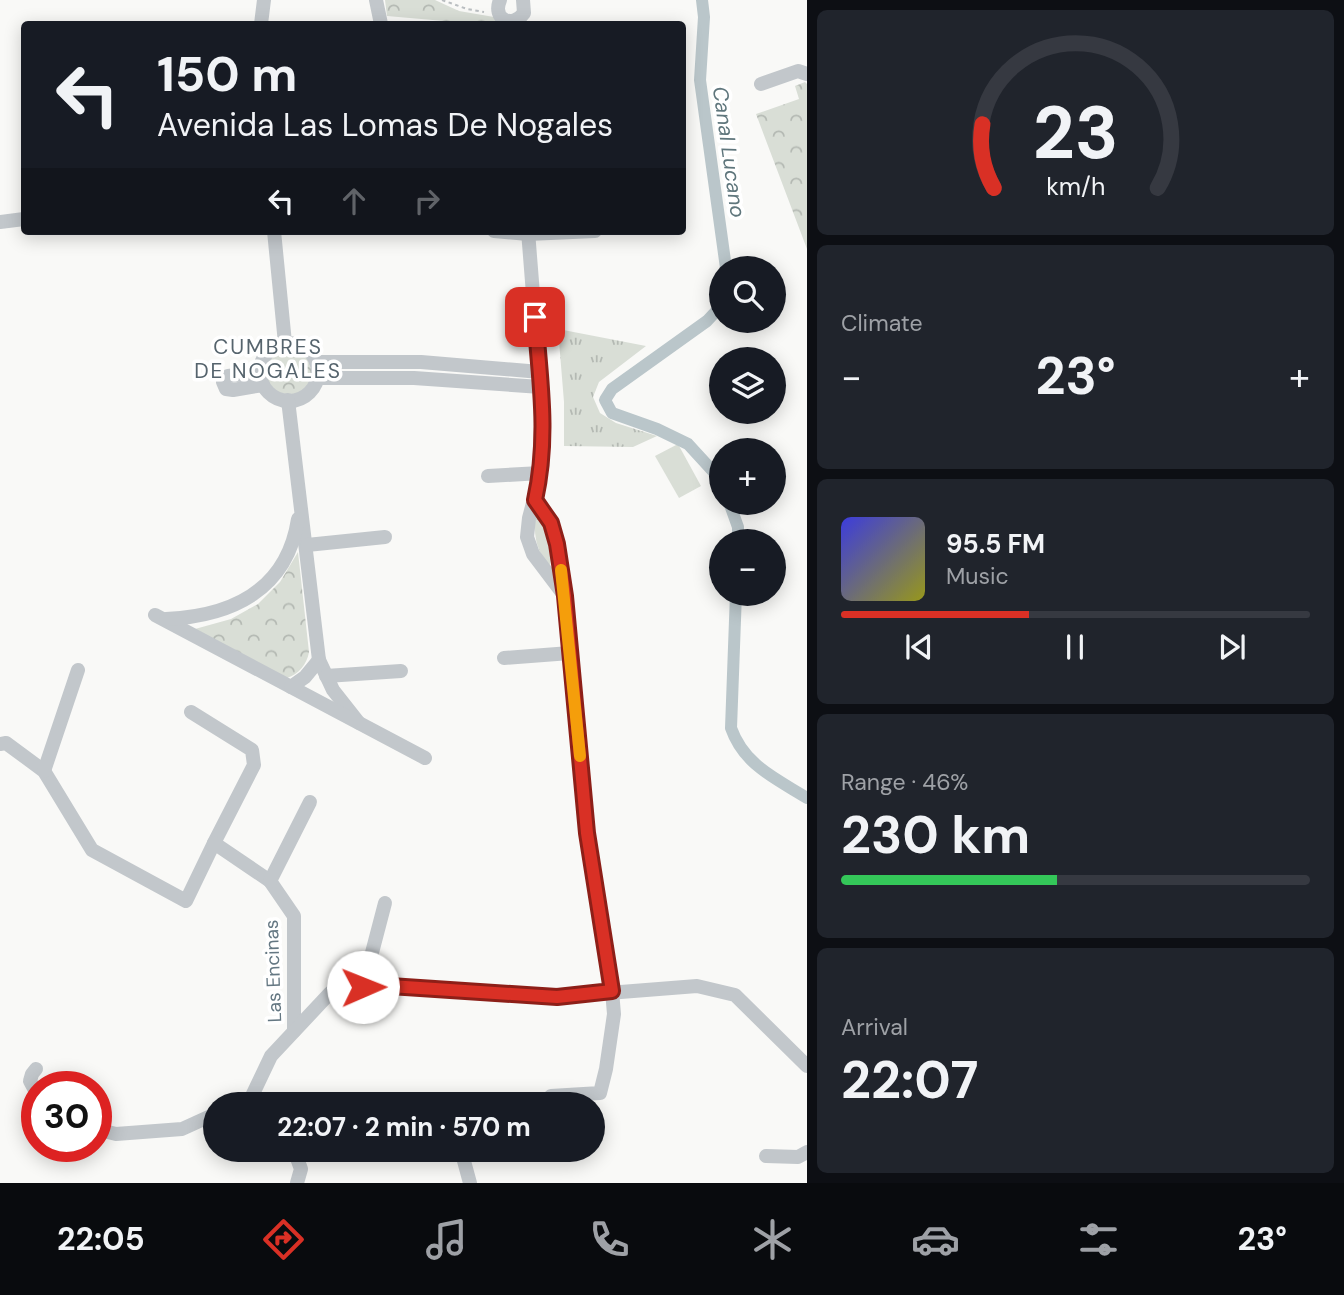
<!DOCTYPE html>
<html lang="en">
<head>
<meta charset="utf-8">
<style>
	body { margin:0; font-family:"DM Sans",sans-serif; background:#20242c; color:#f1f3f6; height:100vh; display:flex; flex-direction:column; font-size:26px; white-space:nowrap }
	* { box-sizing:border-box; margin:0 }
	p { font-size:23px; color:#9ea1a6 }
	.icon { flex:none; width:38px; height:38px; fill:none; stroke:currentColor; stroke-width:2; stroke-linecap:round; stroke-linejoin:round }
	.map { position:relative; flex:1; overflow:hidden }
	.details { display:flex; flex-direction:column; gap:10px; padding:10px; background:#0d0f14; width:537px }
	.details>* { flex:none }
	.hud { position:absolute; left:21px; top:21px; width:665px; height:214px; border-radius:7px; box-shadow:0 4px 18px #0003; background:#171b24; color:#f1f3f6; overflow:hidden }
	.controls { position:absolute; left:709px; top:256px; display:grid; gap:14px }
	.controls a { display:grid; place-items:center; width:77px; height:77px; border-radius:50%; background:#171b24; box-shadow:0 4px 18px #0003; font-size:35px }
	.speed { position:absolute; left:21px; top:1071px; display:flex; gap:14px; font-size:35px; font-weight:700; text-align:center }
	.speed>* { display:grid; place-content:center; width:91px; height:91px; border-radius:50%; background:#171b24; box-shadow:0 4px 18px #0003; line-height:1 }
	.speed .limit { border:10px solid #d22; background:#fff; color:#111 }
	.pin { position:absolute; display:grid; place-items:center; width:60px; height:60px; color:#fff; margin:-30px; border-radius:14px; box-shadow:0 4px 10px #0006 }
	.me { position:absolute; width:77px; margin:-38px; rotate:89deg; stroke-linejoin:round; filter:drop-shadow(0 0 5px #0008) }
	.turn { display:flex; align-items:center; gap:24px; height:147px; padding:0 21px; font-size:32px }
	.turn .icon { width:91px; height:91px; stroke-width:2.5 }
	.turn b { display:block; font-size:49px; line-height:60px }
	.lanes { display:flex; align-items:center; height:66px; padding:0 21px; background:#0003; justify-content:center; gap:35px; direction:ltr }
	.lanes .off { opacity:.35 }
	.big { font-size:52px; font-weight:700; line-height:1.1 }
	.details .widget { flex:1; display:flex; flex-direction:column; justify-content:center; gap:10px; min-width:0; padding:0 24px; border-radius:10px; background:#20242c }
	.details .dial { align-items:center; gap:0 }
	.dial svg { height:182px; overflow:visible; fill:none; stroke:#363941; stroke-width:7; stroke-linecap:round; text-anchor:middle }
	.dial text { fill:#f1f3f6; stroke:none }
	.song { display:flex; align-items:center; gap:21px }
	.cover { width:84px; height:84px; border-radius:10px; background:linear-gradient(135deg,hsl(240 70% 55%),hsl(60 70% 35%)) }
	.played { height:7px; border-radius:4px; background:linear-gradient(90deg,#d93025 40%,#363941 40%) }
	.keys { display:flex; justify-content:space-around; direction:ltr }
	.heat { display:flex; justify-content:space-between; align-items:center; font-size:38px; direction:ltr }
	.charge { height:10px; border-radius:5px; background:linear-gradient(90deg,#34c759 46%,#363941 0) }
	.trip { position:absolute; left:203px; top:1092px; width:402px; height:70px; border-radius:35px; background:#171b24; box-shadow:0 4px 18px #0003; font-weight:700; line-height:70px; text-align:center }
	.tab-bar { display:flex; height:112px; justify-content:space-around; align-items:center; background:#090b0e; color:#9ea1a6 }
	.tab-bar .icon { width:49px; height:49px }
	.tab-bar .active { color:#d93025 }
	.tab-bar b { font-size:32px; color:#f1f3f6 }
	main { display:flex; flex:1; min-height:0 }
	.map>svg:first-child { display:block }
</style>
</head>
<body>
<main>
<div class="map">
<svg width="807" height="1183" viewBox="0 0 807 1183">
	<defs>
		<pattern id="grass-tufts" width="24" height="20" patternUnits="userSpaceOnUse" patternTransform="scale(1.75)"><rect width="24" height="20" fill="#d9ded6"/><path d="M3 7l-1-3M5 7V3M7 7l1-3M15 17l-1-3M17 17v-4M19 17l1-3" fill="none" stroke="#b4b9b3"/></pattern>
		<pattern id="park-crowns" width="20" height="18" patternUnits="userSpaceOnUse" patternTransform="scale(1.75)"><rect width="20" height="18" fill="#d9ded6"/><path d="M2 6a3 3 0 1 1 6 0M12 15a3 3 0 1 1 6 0" fill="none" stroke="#b4b9b3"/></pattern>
	</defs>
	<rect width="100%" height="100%" fill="#f9f9f7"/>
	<!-- grass -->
	<g fill="url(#grass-tufts)">
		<polygon points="558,329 646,346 599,382 593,397 600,413 616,423 657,436 633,447 564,446 564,402"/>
		<path d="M537,516C550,528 554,547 550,565C536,552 534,536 535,517Z"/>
	</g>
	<!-- park -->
	<g fill="url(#park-crowns)">
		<polygon points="385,0 435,0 459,11 494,17 500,24 478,24 387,16"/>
		<polygon points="805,82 807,84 807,249 756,114 799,99 795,86"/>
		<circle cx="289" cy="372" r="23"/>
		<path d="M298,552L309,652C307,664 299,674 287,678L195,629L231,619L258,604L280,582Z"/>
	</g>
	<!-- pitch -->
	<polygon fill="#d9ded6" points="678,444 701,486 679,498 655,456"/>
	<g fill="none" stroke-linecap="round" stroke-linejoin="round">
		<!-- canal -->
		<g stroke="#bac6ca" stroke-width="12">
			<polyline points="702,0 704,17 700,80 726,268"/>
			<polyline points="721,306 707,321 612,389 605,400 612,413 657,429 688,444 721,480"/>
			<polyline points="729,502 738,527 738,541"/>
			<path d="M736,593L731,728C744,765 775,778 807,798"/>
		</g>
		<!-- path -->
		<polyline stroke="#babec1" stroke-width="2" stroke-dasharray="3.5 3.5" stroke-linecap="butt" points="442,0 467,9 484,12"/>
		<!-- minor -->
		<g stroke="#c2c7cb" stroke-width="14">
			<polyline points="376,0 381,24"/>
			<path d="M500,0C492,19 512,29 524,13L523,0"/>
			<polyline points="261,24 264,0"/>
			<polyline points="761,84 798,71 807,74"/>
			<polyline points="0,222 24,219"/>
			<polyline points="274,231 285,343"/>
			<polyline points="494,231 528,234 595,231"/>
			<polyline points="528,231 544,433 541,473 529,518 527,537 533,554 564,595"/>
			<circle cx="289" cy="372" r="29"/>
			<polyline points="316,362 421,362 540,372"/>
			<polyline points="260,372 228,376 223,382 226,389 233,390 263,385"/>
			<polyline points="317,378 414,378 541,387"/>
			<polyline points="288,400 319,660 333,690 359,723"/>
			<polyline points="488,476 541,473"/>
			<polyline points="535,500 551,523 557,544 565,596 587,833 612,991 614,1014 606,1069 600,1093 551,1096"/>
			<polyline points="307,545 385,537"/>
			<polyline points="155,615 425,758"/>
			<path d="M166,619C232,616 287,590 298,519"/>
			<polyline points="504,658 570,653"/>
			<polyline points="326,676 401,671"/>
			<polyline points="291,687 305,677 319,660"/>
			<polyline points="191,712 252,750 254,765 214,843"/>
			<polyline points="0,744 6,743 44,771 92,850 186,901 214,843 270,881 294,916 294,1031"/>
			<polyline points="44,771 78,670"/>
			<polyline points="270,881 310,802"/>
			<polyline points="363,987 385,903"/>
			<polyline points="36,1069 32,1074 30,1081 37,1094"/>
			<polyline points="260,1104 251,1098 271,1056 330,993 375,985 557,997 697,986 735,995 807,1066"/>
			<polyline points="96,1129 116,1134 182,1129 215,1114"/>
			<polyline points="294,1150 301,1169 297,1183"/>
			<polyline points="766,1156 798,1157 807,1152"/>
			<polyline points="464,1161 470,1183"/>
		</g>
	</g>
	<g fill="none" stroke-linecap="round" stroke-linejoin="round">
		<defs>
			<path id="route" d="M363,987L375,985L557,997L612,991L587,833L565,596L557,544L551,523L535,500C549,437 540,380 535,317"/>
		</defs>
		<!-- route casing -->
		<use href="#route" stroke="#8d1f18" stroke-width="18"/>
		<!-- route -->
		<use href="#route" stroke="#d93025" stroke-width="12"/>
		<!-- slow -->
		<polyline stroke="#f59e0b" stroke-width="12" points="561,570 580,756"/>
	</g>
	<g text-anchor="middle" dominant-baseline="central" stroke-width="7" stroke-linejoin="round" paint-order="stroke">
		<!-- street labels -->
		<g font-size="19" fill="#647782" stroke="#fff">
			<text transform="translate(273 971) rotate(-92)">Las Encinas</text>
		</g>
		<!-- water labels -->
		<g font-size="21" font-style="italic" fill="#5f767c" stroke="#fff">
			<text transform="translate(729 152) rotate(82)">Canal Lucano</text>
		</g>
		<!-- neighbourhood labels -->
		<g font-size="21" letter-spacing="2" fill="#56646d" stroke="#fff">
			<text x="268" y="347">CUMBRES<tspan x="268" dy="24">DE NOGALES</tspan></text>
		</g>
	</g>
</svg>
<div class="controls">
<a><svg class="icon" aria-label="search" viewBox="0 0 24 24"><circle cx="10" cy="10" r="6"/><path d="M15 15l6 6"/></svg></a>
<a><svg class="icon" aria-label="layers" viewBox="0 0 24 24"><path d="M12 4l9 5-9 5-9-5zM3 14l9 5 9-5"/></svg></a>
<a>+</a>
<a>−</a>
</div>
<div class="speed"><div class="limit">30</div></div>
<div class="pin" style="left:535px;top:317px;background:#d93025"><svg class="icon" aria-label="arrive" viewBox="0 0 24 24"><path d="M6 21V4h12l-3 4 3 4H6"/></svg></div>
<svg class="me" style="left:363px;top:987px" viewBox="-20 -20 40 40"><circle r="19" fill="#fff"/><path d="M0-13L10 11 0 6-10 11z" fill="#d93025"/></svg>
<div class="trip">22:07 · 2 min · 570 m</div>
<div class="hud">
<div class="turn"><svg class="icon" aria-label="left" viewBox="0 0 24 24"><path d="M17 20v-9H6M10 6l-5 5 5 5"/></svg><div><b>150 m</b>Avenida Las Lomas De Nogales</div></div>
<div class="lanes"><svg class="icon" aria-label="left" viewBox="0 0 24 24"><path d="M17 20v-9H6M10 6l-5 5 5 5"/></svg><svg class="icon off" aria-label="ahead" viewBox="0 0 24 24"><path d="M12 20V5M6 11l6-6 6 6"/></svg><svg class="icon off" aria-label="right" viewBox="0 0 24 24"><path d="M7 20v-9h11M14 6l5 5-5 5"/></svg></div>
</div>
</div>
<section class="details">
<div class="widget dial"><svg viewBox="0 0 100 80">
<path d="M14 69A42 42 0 1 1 86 69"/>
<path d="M14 69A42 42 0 0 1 9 41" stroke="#d93025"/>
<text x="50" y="56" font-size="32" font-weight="700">23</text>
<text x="50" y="72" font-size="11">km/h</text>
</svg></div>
<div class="widget"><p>Climate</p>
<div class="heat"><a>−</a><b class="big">23°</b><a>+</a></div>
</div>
<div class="widget">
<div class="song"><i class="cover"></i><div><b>95.5 FM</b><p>Music</p></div></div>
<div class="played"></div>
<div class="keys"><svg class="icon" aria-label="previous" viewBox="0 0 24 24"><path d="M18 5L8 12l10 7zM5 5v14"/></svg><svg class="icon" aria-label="pause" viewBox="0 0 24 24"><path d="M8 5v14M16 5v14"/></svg><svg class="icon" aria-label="next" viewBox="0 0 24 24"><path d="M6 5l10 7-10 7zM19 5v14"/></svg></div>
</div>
<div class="widget"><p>Range · 46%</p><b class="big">230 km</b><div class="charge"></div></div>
<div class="widget"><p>Arrival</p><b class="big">22:07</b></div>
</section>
</main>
<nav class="tab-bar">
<b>22:05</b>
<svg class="icon active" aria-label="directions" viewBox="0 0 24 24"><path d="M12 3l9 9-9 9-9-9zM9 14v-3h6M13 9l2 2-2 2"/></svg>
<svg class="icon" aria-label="music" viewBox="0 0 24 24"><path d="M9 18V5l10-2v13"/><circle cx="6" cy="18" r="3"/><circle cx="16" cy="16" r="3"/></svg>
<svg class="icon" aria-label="phone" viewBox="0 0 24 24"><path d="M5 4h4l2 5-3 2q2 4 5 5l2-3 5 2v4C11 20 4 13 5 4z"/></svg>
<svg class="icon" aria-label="climate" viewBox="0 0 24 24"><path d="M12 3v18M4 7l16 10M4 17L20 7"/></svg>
<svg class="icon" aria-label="car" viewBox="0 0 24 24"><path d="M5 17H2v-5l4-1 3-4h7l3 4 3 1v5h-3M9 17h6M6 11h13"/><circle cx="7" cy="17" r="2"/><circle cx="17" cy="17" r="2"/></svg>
<svg class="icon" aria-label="filters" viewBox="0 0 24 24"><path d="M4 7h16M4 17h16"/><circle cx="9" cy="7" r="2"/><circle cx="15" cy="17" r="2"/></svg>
<b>23°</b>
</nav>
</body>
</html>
